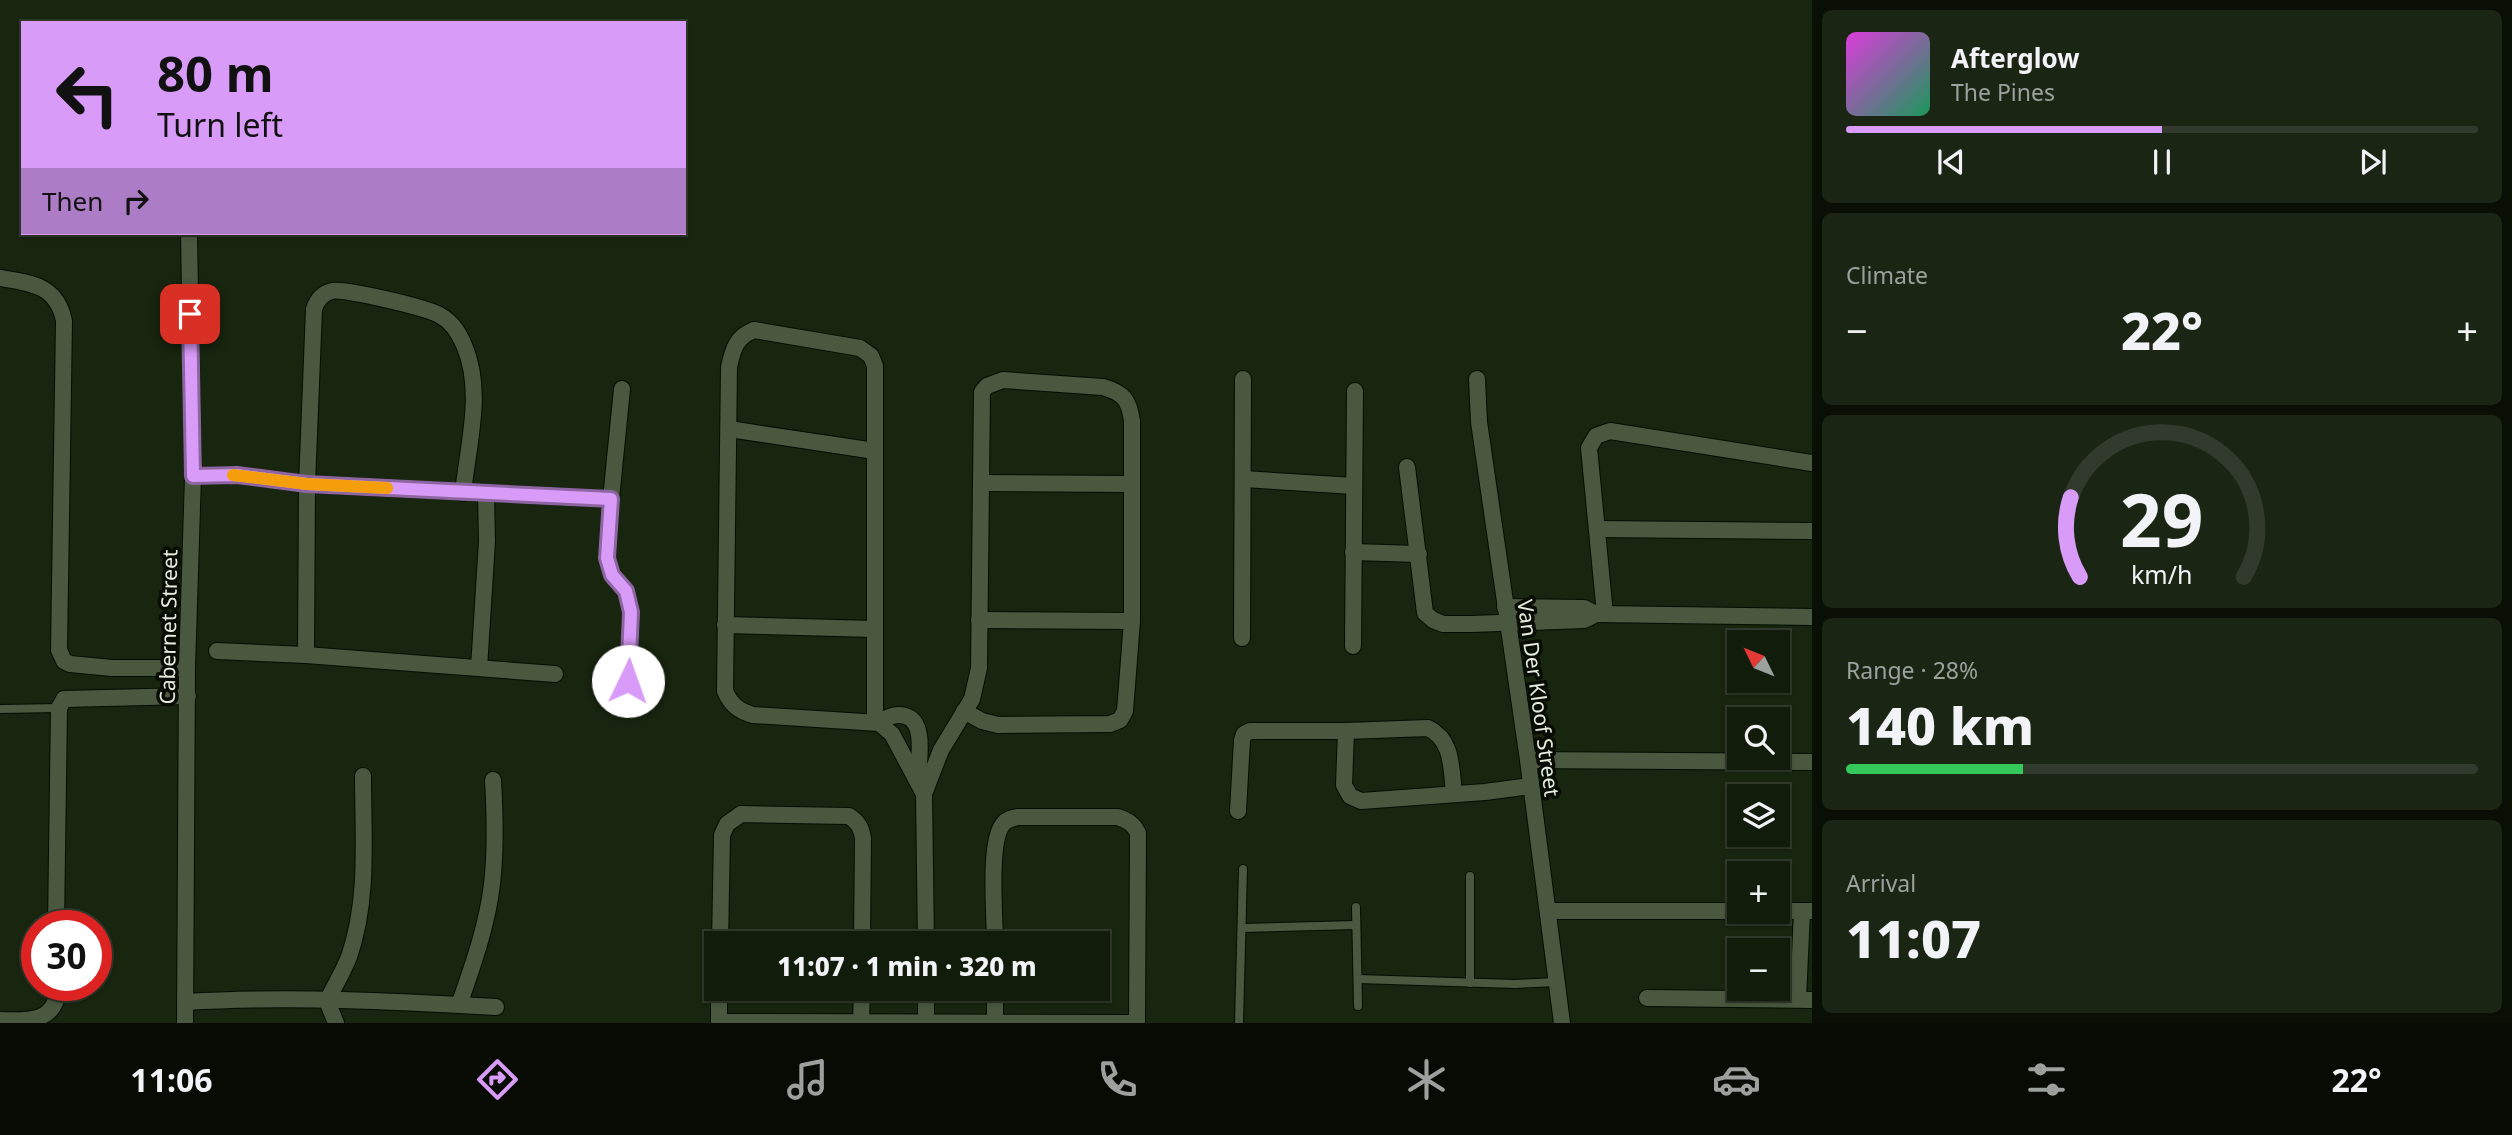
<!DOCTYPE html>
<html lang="en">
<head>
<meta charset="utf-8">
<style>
	body { margin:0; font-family:"Noto Sans",sans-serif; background:#1b2514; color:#f1f3f6; height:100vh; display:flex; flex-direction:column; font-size:26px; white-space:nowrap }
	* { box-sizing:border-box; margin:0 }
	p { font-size:23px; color:#9ca19d }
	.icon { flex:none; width:38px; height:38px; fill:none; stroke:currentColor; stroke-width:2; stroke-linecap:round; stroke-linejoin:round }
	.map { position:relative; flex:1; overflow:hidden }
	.sheet { display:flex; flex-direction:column; gap:10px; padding:10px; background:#0a0f06; width:700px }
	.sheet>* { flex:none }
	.guide { position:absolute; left:21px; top:21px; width:665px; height:214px; border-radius:0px; box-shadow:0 2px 5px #0004,0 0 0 2px #313a2c; background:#d89bf8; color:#111; overflow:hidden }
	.needle { width:46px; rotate:313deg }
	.fabs { position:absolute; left:1727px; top:630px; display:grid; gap:14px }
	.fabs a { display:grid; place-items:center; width:63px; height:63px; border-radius:0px; background:#121c0b; box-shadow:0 2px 5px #0004,0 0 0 2px #313a2c; font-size:35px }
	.speed { position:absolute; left:21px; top:910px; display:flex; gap:14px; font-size:35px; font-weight:700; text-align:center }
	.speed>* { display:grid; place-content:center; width:91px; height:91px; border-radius:50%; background:#121c0b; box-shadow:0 2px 5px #0004,0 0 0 2px #313a2c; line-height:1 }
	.speed .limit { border:10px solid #d22; background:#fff; color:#111 }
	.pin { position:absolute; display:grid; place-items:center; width:60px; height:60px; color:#fff; margin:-30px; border-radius:14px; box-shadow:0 4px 10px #0006 }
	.me { position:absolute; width:77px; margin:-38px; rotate:3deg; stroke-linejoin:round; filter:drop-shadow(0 0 5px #0008) }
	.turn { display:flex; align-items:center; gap:24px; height:147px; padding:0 21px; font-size:32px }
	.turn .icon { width:91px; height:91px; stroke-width:2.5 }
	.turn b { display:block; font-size:49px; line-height:60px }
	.then { display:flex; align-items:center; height:66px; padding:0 21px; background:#0003; gap:14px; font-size:26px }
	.big { font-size:52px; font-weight:800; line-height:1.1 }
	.sheet .widget { flex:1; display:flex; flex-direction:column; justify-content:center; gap:10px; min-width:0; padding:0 24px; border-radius:10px; background:#1b2514 }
	.sheet .dial { align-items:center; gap:0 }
	.dial svg { height:182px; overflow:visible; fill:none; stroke:#313a2c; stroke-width:7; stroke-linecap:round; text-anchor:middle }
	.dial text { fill:#f1f3f6; stroke:none }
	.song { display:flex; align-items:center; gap:21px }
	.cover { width:84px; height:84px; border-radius:10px; background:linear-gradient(135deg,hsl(300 70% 55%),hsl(150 70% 35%)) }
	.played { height:7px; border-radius:4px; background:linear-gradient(90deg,#d89bf8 50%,#313a2c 50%) }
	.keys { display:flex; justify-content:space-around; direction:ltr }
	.heat { display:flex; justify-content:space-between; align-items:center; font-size:38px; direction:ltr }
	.charge { height:10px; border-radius:5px; background:linear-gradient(90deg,#34c759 28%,#313a2c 0) }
	.trip { position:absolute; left:704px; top:931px; width:406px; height:70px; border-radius:0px; background:#121c0b; box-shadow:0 2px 5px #0004,0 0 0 2px #313a2c; font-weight:800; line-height:70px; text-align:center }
	.tabs { display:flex; height:112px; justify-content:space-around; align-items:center; background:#070b04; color:#9ca19d }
	.tabs .icon { width:49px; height:49px }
	.tabs .on { color:#d89bf8 }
	.tabs b { font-size:32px; color:#f1f3f6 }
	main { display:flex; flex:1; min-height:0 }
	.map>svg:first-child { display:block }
</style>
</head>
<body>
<main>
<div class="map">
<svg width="1812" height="1023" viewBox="0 0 1812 1023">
	<rect width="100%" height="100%" fill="#18250f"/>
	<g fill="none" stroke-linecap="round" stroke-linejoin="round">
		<defs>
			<g id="lane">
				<polyline points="0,709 59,708"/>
				<polyline points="1356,907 1358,1006"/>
				<polyline points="1242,928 1356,925"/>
				<polyline points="1358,979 1515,984 1557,982"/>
				<polyline points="1470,983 1470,876"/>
				<polyline points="1239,1023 1243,869"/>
			</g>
			<g id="street">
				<path d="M0,278C31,283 57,285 64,321L59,650L64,661L70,664L112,668H187"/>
				<polyline points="1477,379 1479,422 1528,760 1562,1023"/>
				<polyline points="729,429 875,451"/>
				<polyline points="1407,467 1425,613 1433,620 1443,624 1472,624 1584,620 1596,614"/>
				<polyline points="193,476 237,475 307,484 611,499 622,389"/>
				<polyline points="1243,479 1354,486"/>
				<polyline points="981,483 1131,484"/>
				<polyline points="611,499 607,558 612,574 626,591 631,612 628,681"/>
				<polyline points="1597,529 1812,531"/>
				<polyline points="1353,552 1419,554"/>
				<polyline points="1505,607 1584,608 1596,614 1812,617"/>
				<polyline points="1605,614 1589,448 1596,436 1610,431 1812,463"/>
				<polyline points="979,620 1132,621"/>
				<polyline points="725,625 874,629"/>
				<polyline points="1242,638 1243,379"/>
				<polyline points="1353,646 1355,391"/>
				<polyline points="217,651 306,655 555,674"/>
				<path d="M306,655L307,484L314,309C317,300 323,293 332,291C344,288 429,308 441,316C452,322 459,333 464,345C484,391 468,444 463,493"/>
				<polyline points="479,668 487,541 486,494"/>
				<path d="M875,722V366L871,356L860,348L754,330C736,337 733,349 729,367L725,691C731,705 739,711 753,715L879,723L892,734L924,794"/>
				<path d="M879,723C887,717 895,713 905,716C927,721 918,763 918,779"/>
				<polyline points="1346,731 1344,785 1350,796 1361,801 1485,792 1531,786"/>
				<polyline points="1528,760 1812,762"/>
				<path d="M1238,811L1242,740L1244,734L1250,731H1346L1428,728C1453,740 1451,768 1454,793"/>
				<polyline points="1548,911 1740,911"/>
				<polyline points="1778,911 1811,911"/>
				<polyline points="56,926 59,708 64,699 188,696"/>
				<path d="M720,943L722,835L727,824L741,814L849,816C858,822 861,827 863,838L862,943"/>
				<path d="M926,943L924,794L941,750L972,699L979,668L982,392L987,386L1003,380L1103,387C1124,393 1129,400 1132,421V621L1125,711L1120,720L1110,724L998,725L982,721L964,711"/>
				<path d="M995,943C995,917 988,842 1003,824C1007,819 1012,818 1018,817H1118C1128,821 1133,823 1138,833L1137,1023"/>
				<polyline points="926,989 926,1023"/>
				<polyline points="995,989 995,1023"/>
				<polyline points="1647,998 1812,1000"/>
				<polyline points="1798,999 1802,911"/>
				<path d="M186,1002C289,996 393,1001 496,1007"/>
				<path d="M459,1005C473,965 487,926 492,884C496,850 495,814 493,780"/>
				<path d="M0,1020C28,1021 58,1023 58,985"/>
				<polyline points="719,1022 1137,1023"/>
				<polyline points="185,1023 187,668 193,476 189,233"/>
				<path d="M336,1023L327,1001C334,987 343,972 349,957C369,899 363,837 363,776"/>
				<polyline points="719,1023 719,989"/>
				<polyline points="861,1023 862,989"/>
			</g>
		</defs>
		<!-- lane casing -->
		<use href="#lane" stroke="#040e00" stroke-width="10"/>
		<!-- street casing -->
		<use href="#street" stroke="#040e00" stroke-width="18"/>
		<!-- lane -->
		<use href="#lane" stroke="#4a5840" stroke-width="8"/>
		<!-- street -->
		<use href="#street" stroke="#4a5840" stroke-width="16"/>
	</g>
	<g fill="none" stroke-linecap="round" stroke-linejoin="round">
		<defs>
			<polyline id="route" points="190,314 193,476 237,475 307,484 611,499 607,558 612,575 626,591 631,612 628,681"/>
		</defs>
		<!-- route casing -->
		<use href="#route" stroke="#8c65a1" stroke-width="18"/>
		<!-- route -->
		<use href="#route" stroke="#d89bf8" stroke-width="12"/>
		<!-- slow -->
		<polyline stroke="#f59e0b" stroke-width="12" points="233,475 307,484 387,488"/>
	</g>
	<g text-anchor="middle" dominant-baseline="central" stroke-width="7" stroke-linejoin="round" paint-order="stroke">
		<!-- street labels -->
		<g font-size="21" fill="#e5eddf" stroke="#070c04">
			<text transform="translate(168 627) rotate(-89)">Cabernet Street</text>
			<text transform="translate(1539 698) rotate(82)">Van Der Kloof Street</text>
		</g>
	</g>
</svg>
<div class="fabs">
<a><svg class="needle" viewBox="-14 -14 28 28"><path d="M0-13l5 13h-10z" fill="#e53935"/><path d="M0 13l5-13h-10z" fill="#9ca19d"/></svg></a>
<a><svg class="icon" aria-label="search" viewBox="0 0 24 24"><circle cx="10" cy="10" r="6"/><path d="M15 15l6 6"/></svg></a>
<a><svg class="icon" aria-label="layers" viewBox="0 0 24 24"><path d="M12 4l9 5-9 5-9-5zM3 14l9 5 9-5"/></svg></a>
<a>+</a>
<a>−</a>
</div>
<div class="speed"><div class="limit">30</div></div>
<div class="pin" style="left:190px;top:314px;background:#d93025"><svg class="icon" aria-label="arrive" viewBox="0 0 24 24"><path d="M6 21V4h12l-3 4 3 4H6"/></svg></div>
<svg class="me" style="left:628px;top:681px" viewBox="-20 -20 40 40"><circle r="19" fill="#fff"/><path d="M0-13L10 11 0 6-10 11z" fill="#d89bf8"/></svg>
<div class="trip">11:07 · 1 min · 320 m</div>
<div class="guide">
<div class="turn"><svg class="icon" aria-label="left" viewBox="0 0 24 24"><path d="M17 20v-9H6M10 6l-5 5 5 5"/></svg><div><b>80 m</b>Turn left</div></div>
<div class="then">Then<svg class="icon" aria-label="right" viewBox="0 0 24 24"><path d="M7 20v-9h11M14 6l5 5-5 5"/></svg></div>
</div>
</div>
<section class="sheet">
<div class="widget">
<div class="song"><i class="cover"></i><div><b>Afterglow</b><p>The Pines</p></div></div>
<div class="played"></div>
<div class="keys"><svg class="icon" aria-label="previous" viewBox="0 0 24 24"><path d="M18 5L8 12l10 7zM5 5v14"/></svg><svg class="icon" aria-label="pause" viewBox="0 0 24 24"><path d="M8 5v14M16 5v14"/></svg><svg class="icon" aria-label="next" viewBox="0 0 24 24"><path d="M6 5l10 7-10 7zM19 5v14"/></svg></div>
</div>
<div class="widget"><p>Climate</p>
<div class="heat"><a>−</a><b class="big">22°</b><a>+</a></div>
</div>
<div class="widget dial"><svg viewBox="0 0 100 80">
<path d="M14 69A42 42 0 1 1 86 69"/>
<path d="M14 69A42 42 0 0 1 10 34" stroke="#d89bf8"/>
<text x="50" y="56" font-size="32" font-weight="700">29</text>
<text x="50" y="72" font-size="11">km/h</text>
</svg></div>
<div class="widget"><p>Range · 28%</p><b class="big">140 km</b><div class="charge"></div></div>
<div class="widget"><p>Arrival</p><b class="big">11:07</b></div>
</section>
</main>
<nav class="tabs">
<b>11:06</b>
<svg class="icon on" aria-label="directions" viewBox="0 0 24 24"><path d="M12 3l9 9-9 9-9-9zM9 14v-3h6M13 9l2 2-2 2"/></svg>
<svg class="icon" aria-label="music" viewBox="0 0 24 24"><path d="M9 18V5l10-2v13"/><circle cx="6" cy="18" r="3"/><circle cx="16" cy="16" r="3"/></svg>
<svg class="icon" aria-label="phone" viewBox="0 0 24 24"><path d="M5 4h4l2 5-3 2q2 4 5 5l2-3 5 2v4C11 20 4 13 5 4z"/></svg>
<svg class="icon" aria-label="climate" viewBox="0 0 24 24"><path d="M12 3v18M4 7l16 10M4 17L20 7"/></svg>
<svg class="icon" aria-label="car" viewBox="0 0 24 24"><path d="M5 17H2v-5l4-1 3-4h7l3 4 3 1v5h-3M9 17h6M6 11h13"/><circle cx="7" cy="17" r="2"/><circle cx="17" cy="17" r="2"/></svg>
<svg class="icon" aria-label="filters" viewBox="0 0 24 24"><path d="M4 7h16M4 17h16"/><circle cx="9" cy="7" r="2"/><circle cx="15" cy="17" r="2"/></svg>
<b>22°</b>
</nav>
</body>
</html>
